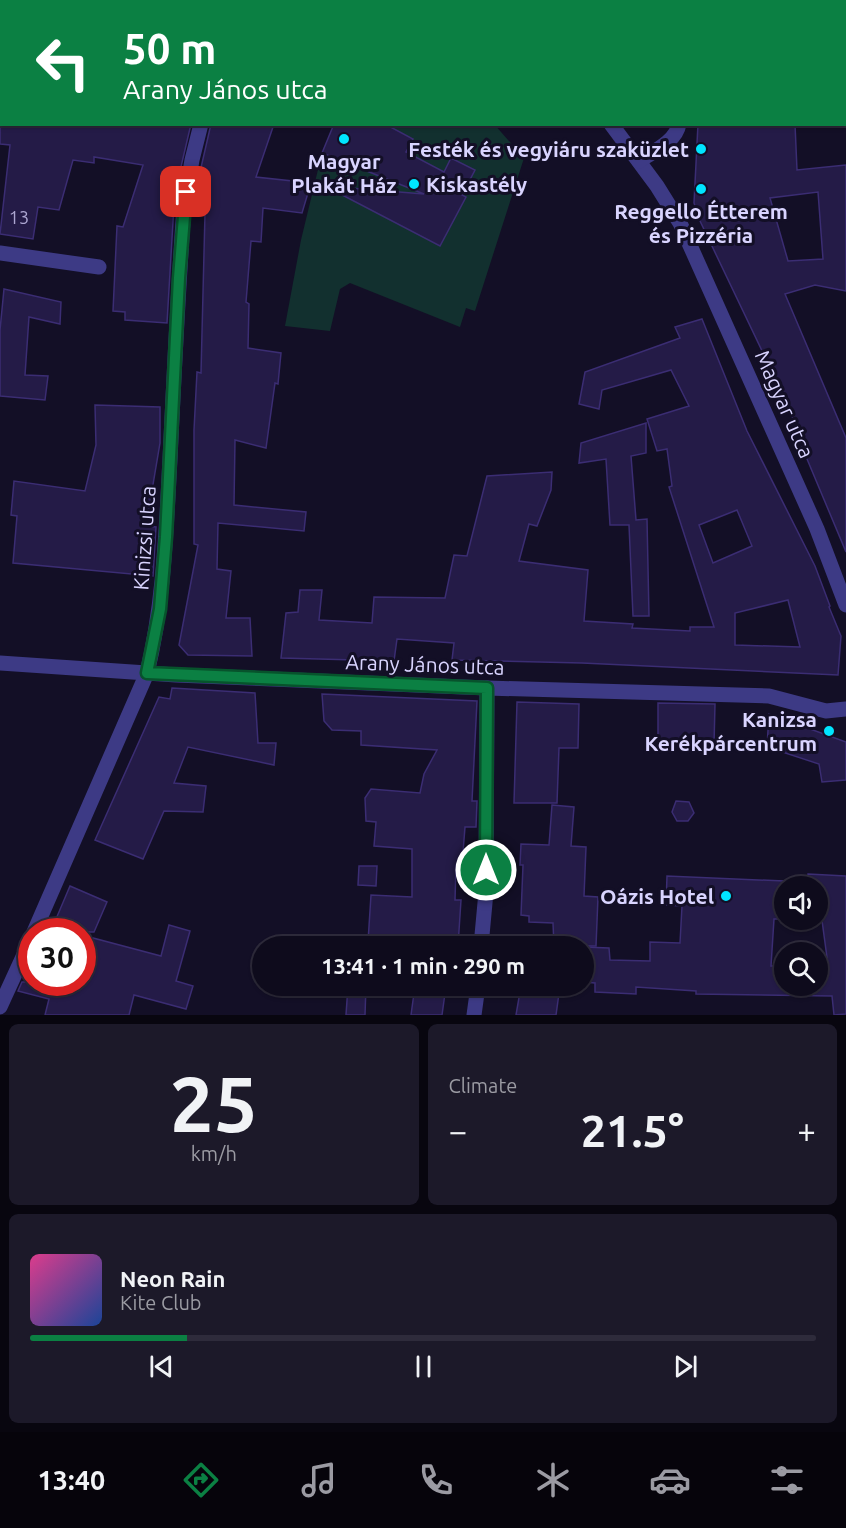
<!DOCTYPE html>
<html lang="en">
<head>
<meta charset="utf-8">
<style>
	body { margin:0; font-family:Ubuntu,sans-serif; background:#1c1929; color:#f1f3f6; height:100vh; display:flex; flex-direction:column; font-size:22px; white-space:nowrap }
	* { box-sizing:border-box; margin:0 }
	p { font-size:20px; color:#9b9ba3 }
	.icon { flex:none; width:33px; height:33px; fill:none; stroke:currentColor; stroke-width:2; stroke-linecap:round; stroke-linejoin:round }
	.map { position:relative; height:1015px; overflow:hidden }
	.side { display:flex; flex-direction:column; gap:9px; padding:9px; background:#08060f; flex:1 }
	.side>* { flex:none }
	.top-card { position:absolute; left:0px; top:0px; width:846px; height:126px; box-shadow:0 2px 4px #0004,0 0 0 2px #2e2b3b; background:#0b8043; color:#fff; overflow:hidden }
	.fabs { position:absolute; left:774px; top:876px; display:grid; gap:12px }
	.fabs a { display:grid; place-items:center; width:54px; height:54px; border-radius:50%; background:#0e0b1c; box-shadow:0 2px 4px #0004,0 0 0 2px #2e2b3b; font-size:30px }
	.speed { position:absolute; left:18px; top:918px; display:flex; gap:12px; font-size:30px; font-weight:700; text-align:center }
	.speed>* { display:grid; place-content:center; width:78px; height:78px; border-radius:50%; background:#0e0b1c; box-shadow:0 2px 4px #0004,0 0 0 2px #2e2b3b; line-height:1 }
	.speed .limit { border:9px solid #d22; background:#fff; color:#111 }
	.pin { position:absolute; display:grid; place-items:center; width:51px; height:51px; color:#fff; margin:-26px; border-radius:12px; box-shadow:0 3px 9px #0006 }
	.me { position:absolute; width:66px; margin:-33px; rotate:0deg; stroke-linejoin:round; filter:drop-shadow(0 0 4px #0008) }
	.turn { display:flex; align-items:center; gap:21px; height:126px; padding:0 24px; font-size:27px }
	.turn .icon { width:78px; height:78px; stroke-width:2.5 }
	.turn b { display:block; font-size:42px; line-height:51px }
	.big { font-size:45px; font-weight:600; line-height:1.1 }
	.side .widget { flex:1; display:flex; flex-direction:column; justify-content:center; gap:9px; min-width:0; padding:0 21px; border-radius:9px; background:#1c1929 }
	.side .dial { align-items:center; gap:0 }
	.dial b { font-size:78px; line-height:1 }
	.song { display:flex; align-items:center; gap:18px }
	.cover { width:72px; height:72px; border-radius:9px; background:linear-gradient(135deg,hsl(330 70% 55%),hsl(220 70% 35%)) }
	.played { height:6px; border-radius:3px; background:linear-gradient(90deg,#0b8043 20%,#2e2b3b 20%) }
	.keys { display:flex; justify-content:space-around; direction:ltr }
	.heat { display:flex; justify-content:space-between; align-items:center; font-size:33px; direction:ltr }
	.side .tiles { flex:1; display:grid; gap:9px; grid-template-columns:1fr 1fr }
	.widget:last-child { grid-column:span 2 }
	.trip { position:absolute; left:252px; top:936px; width:342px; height:60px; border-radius:30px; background:#0e0b1c; box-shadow:0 2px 4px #0004,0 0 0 2px #2e2b3b; font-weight:600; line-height:60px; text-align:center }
	.dock { display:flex; height:96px; justify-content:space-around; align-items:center; background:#06040b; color:#9b9ba3 }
	.dock .icon { width:42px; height:42px }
	.dock .active { color:#0b8043 }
	.dock b { font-size:27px; color:#f1f3f6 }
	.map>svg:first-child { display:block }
</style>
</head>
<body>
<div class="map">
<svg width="846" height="1015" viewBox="0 0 846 1015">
	<rect width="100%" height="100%" fill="#130f26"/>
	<!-- green -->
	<polygon fill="#12302f" points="494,124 524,158 475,311 466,308 460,327 350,283 340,289 330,331 285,326 301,240 322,153 365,125"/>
	<!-- building -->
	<g fill="#241b47" stroke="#3b2d73" stroke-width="1.5" fill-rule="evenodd">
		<polygon points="0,124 191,124 180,171 176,171 167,323 125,320 125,312 113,311 117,226 123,227 143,165 94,157 94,163 73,160 59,210 38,207 33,239 0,234 10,145 0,144"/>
		<polygon points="211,124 274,124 256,177 311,183 302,213 263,208 261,242 251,241 246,302 249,304 248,348 281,353 278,384 275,383 266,448 235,440 234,505 306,512 304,531 218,523 217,569 231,571 226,618 250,618 252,656 188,655 179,645 198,545 194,544 194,430 197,372 201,373 206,173 200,172"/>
		<polygon points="334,124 385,124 413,139 406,152 444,172 451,158 475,170 462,195 466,197 440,246 325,186 424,194 322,153"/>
		<path d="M698,124H795L797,170L846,165V291L815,285L785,294L846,438V552L802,447H804L786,401L700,221L694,203ZM818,192L823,259L788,261L770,198Z"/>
		<polygon points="4,289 61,302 60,324 29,317 25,375 48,376 45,400 0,396 0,330"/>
		<path d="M702,319L747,431L815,566L830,606L829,607L841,636L838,675L582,663L452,660L454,643L397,639L394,661L281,658L286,613L298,612L300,590H322L319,620L372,623L374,597L445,598L454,555L467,556L487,476L552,472L551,490L537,526L529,524L519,561L588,570L584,621L633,624L632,628L690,631V627H714L669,487L672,486L667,449L657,451L647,419L689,406L671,370L602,390L599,409L579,404L585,372L680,338L675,327ZM737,510L752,546L713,563L699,525ZM788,600L800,647L735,645V613Z"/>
		<polygon points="95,405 160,407 160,443 146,526 156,527 153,576 13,563 17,516 11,515 14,481 85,491 96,445"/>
		<polygon points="646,423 646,453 631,456 636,520 647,519 649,616 633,616 629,525 610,525 606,459 579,463 581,443"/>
		<polygon points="172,688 255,693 258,743 276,743 274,765 188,747 174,783 206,786 203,812 164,811 143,859 95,840 159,697 170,699"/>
		<polygon points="322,694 477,701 472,801 477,801 476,827 465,827 462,865 456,865 455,900 461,900 458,946 368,942 371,895 412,897 412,849 374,846 376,822 366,821 365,798 371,789 420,793 424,774 437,750 361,745 361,731 332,730 324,721"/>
		<polygon points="517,702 579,704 578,748 559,748 557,803 514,803"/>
		<polygon points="658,703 715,704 714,745 658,744"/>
		<polygon points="769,714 846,742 846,780 822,782 819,764 767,747"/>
		<polygon points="676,801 689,802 694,813 688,821 677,821 672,812"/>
		<polygon points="552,805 574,807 571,846 586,847 584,896 598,897 596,946 554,946 553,923 529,922 529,916 521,915 523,865 520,865 521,844 549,845"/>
		<polygon points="359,866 377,866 376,886 358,885"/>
		<path d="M808,874L846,876V1014L834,1015L832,996L696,994V991L636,987V994L595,992V983L584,982V947L609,948L610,960L650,961V942L680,943L682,906L666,905L667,876L807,882ZM784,886H818V912L821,913L828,965H818V986H784V966H771L774,919H784Z"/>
		<polygon points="70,886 107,902 94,932 67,932 53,926"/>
		<polygon points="169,925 190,931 176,981 193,986 186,1009 134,995 129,1015 45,1015 49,999 18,991 22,982 82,982 93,938 161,956"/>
		<polygon points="348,986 366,986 365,1015 346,1015"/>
		<polygon points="415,986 446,986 442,1015 411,1015"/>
		<polygon points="521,986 560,986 556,1015 516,1015"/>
	</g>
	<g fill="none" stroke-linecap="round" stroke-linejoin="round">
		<!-- minor -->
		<g stroke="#3d3a85" stroke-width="15">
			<polyline points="518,0 519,2"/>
			<polyline points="257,2 258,0"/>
			<polyline points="684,2 684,0"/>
			<polyline points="611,124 657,186 680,223 817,529 846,605"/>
			<path d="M639,161C652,152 676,142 679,124"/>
			<polyline points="0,253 99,267"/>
			<polyline points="0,663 176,675 487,688 769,696 826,711 846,709"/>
			<path d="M34,932L147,673C164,603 166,531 170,459C174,375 178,291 184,207L192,160L201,124"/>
			<polyline points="481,946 486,892 487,688"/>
			<polyline points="0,1007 32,937"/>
			<polyline points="474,1015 478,986"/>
		</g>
	</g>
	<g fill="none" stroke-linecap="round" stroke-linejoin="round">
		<defs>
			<polyline id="route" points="186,192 179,278 166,537 160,609 147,673 487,688 486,870"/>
		</defs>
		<!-- route casing -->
		<use href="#route" stroke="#07532c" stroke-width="15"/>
		<!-- route -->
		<use href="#route" stroke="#0b8043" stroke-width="10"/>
	</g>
	<!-- markers -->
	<g fill="#00e5ff" stroke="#130f26" stroke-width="2">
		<circle cx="344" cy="139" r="6"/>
		<circle cx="701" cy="149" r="6"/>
		<circle cx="414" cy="184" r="6"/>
		<circle cx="701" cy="189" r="6"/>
		<circle cx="829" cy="731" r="6"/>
		<circle cx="726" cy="896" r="6"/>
	</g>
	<g text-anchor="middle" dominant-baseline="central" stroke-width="6" stroke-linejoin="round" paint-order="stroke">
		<!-- number labels -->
		<g font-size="18" fill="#aca6d1">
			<text x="19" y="217">13</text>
		</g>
		<!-- poi labels -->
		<g font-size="21" font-weight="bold" fill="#d9d4ff" stroke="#130f26" text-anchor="end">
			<text x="689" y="149">Festék és vegyiáru szaküzlet</text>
			<text x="344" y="161" text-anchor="middle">Magyar<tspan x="344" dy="24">Plakát Ház</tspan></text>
			<text x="426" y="184" text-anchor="start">Kiskastély</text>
			<text x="701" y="211" text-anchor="middle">Reggello Étterem<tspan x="701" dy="24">és Pizzéria</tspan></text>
			<text x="817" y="719">Kanizsa<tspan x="817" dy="24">Kerékpárcentrum</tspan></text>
			<text x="714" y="896">Oázis Hotel</text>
		</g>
		<!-- street labels -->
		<g font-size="21" fill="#d9d4ff" stroke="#130f26">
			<text transform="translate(785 404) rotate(66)">Magyar utca</text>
			<text transform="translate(144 538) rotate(-86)">Kinizsi utca</text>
			<text transform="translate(425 664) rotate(2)">Arany János utca</text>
		</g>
	</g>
</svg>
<div class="fabs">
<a><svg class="icon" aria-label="sound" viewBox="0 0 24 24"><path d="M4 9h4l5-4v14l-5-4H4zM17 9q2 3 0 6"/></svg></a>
<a><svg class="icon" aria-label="search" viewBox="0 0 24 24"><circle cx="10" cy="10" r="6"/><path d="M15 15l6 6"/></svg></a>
</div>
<div class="speed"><div class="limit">30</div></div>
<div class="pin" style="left:186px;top:192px;background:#d93025"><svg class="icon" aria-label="arrive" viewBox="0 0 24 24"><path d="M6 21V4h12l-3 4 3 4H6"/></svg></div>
<svg class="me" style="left:486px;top:870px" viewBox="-20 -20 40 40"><circle r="17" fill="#0b8043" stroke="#fff" stroke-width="3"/><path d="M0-11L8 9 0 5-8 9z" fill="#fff"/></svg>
<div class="trip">13:41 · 1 min · 290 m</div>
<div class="top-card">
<div class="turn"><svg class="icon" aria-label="left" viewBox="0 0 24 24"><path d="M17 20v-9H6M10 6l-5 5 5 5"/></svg><div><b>50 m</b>Arany János utca</div></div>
</div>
</div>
<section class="side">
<div class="tiles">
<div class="widget dial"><b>25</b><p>km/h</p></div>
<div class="widget"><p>Climate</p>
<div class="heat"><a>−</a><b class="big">21.5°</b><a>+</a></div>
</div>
<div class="widget">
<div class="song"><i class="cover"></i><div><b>Neon Rain</b><p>Kite Club</p></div></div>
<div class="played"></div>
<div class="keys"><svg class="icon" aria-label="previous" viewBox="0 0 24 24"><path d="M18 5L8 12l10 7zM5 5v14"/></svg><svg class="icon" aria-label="pause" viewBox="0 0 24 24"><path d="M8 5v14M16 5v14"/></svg><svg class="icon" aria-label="next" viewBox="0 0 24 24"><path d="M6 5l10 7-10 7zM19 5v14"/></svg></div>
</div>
</div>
</section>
<nav class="dock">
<b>13:40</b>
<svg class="icon active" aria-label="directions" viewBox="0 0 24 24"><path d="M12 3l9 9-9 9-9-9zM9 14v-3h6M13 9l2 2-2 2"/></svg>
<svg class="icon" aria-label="music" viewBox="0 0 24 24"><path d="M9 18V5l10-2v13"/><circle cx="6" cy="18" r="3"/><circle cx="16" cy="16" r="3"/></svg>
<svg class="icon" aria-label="phone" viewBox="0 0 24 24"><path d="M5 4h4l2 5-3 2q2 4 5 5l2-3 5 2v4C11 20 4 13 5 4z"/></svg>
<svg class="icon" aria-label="climate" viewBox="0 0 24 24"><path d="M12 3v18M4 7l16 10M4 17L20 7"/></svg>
<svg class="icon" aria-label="car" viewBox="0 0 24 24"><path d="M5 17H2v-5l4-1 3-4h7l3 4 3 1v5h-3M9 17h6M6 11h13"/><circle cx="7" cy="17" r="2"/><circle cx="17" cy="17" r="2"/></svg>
<svg class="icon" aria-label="filters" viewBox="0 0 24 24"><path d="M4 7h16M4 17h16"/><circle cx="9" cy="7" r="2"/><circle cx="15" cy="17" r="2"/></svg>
</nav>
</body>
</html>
